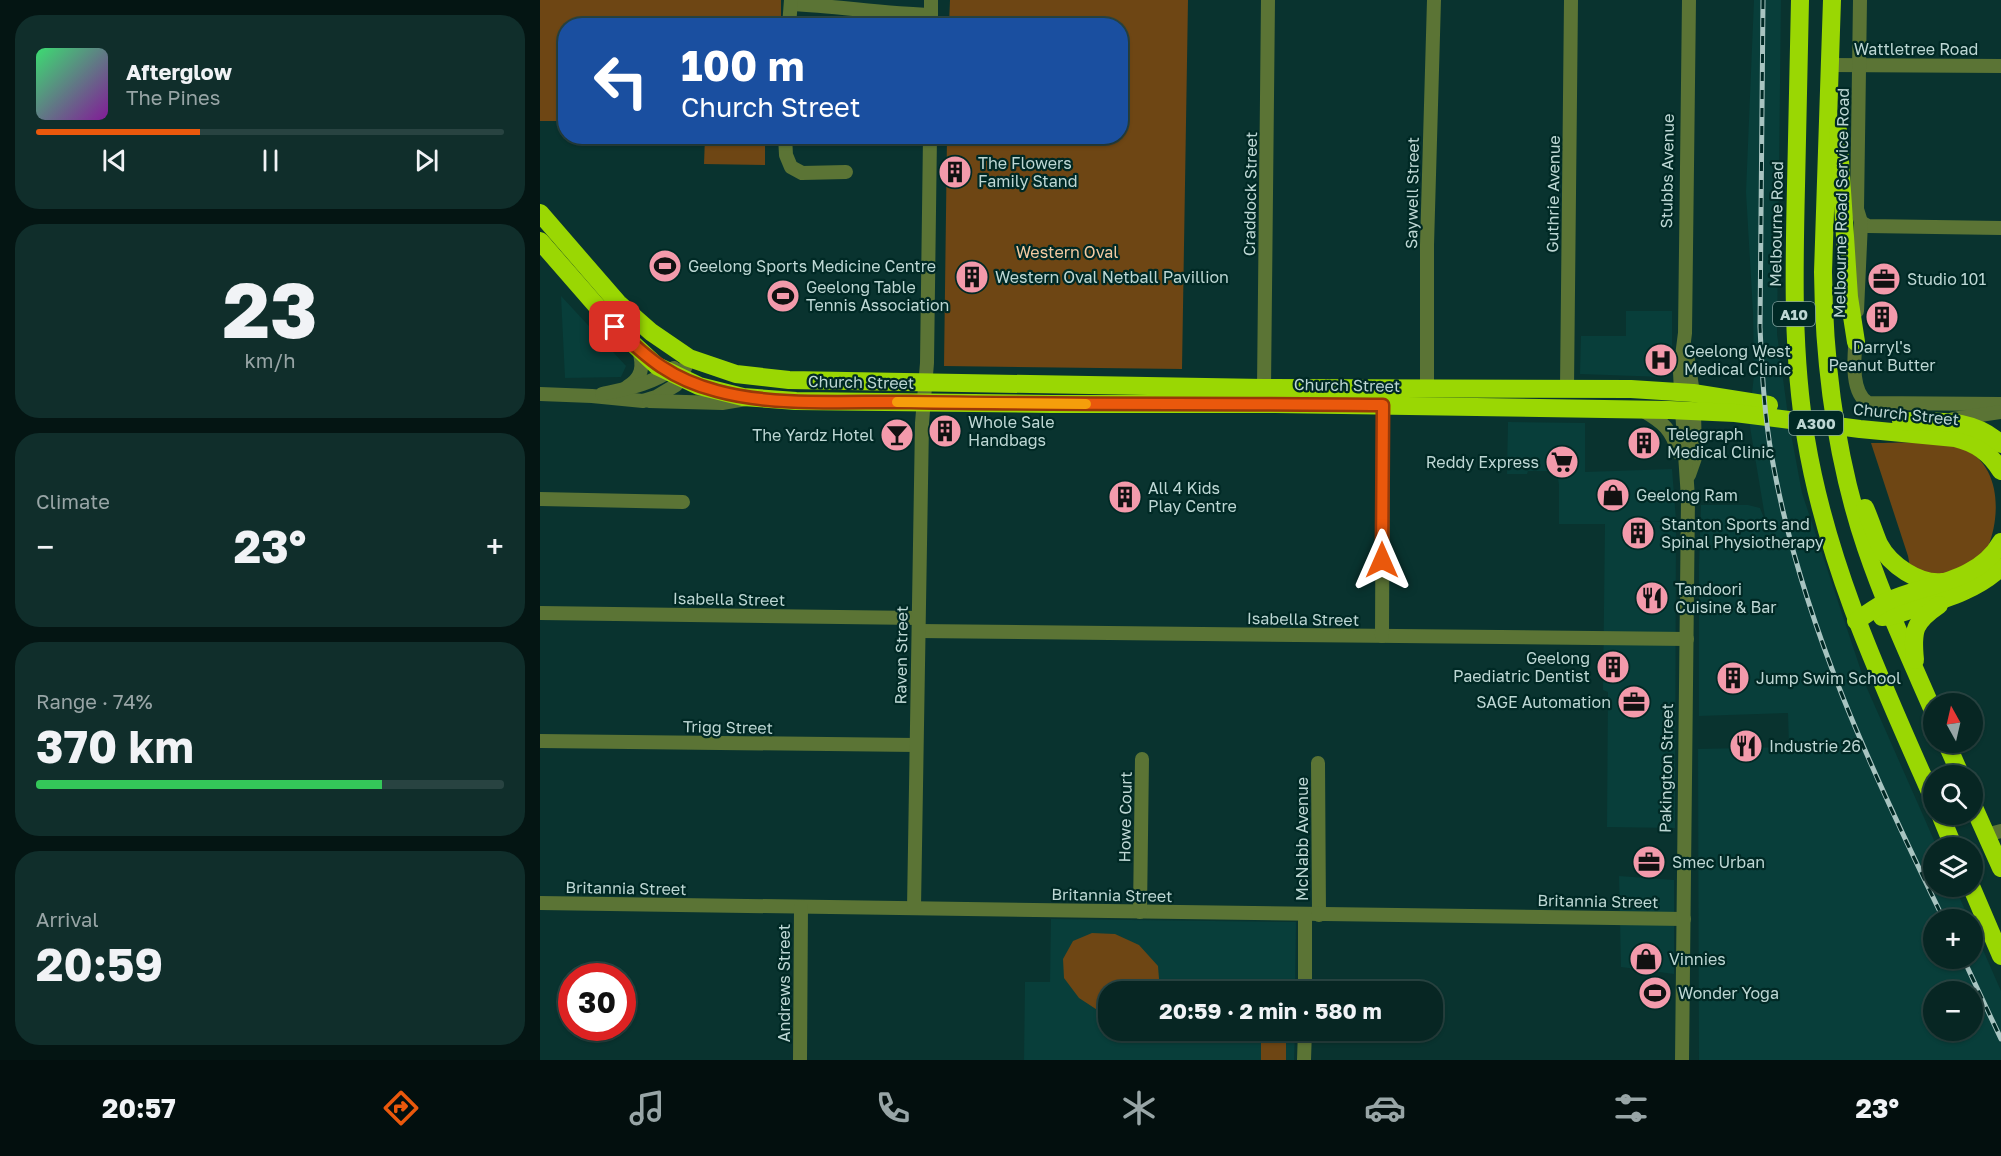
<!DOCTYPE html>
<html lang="en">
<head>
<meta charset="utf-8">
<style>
	body { margin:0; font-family:"Golos Text",sans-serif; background:#102e2b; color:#f1f3f6; height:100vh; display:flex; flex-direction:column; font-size:22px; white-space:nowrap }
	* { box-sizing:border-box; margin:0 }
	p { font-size:20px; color:#98a5a6 }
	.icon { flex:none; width:33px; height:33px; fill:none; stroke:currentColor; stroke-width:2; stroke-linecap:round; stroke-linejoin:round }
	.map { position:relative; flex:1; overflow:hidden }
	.panel { display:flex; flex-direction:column; gap:15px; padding:15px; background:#041513; width:540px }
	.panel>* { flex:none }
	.top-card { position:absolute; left:18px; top:18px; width:570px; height:126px; border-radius:24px; box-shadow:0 2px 4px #0004,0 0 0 2px #284341; background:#1a4fa0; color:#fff; overflow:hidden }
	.needle { width:39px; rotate:352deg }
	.controls { position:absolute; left:1383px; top:693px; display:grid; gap:12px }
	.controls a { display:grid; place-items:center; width:60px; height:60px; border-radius:50%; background:#072623; box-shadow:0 2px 4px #0004,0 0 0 2px #284341; font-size:30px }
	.speed { position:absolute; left:18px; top:963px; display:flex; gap:12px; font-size:30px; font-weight:700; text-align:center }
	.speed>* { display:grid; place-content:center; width:78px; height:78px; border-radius:50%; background:#072623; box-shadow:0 2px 4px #0004,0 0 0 2px #284341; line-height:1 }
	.speed .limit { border:9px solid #d22; background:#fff; color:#111 }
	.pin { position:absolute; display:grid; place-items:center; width:51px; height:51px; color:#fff; margin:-26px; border-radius:12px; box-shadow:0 3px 9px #0006 }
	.me { position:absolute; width:66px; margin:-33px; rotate:0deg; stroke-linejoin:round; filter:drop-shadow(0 0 4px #0008) }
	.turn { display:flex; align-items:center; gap:21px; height:126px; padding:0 24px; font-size:27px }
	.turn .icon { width:78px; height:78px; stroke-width:2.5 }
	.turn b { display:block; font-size:42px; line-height:51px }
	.big { font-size:45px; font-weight:700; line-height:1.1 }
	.panel .card { flex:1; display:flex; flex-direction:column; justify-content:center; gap:9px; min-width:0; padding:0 21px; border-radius:24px; background:#102e2b }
	.panel .dial { align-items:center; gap:0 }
	.dial b { font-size:78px; line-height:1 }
	.song { display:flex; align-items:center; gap:18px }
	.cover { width:72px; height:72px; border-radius:9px; background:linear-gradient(135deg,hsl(140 70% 55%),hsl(290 70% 35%)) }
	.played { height:6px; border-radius:3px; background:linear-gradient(90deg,#ea580c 35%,#284341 35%) }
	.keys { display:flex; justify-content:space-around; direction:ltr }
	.heat { display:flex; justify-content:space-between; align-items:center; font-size:33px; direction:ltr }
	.charge { height:9px; border-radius:4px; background:linear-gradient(90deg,#34c759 74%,#284341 0) }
	.trip { position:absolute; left:558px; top:981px; width:345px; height:60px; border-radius:24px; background:#072623; box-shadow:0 2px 4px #0004,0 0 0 2px #284341; font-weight:700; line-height:60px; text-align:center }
	.tabs { display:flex; height:96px; justify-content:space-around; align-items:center; background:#030f0e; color:#98a5a6 }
	.tabs .icon { width:42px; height:42px }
	.tabs .active { color:#ea580c }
	.tabs b { font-size:27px; color:#f1f3f6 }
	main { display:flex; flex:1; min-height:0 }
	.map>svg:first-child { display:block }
</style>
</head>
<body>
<main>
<section class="panel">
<div class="card">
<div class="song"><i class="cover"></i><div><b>Afterglow</b><p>The Pines</p></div></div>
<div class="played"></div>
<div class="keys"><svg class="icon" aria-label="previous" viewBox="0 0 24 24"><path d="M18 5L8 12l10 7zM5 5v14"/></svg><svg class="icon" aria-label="pause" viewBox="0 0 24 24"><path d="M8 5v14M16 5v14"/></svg><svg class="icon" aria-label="next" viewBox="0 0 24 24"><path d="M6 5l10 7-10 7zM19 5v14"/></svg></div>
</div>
<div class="card dial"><b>23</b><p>km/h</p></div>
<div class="card"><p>Climate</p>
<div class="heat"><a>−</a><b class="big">23°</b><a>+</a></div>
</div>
<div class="card"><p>Range · 74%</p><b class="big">370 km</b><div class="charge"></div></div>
<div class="card"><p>Arrival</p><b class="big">20:59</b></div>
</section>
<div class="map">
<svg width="1461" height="1060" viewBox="0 0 1461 1060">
	<rect width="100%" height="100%" fill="#09332f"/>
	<!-- built -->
	<g fill="#083e3a" fill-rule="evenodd">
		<path d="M1214,0H1241L1237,334L1249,423L1262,493L1326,686L1397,847L1394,848V886L1415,887L1429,919L1394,920V958H1432L1433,927L1461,991V1060H1159L1158,749L1249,747L1248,713L1159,716V565L1161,505H1208L1220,508L1226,523L1209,421L1214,375L1213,312L1206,192ZM1394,992H1432V1030H1394Z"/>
		<polygon points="21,296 86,366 81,377 25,378"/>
		<polygon points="1086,311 1132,311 1132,369 1124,377 1040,374 1041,336 1086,336"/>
		<polygon points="968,422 1045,423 1045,472 1132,469 1136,520 1105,522 1136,521 1135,828 1067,827 1068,692 1063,690 1065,524 1019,524 1019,485 1017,471 988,471 987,474 967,474"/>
		<polygon points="1079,876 1134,880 1134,974 1081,967"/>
		<polygon points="511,919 756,922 755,991 568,992 568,1030 755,1031 754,1060 484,1060 485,982 510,982"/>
	</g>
	<!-- green -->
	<g fill="#6e4614">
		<polygon points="0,0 241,0 241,24 85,23 84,25 26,26 25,121 0,121"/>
		<polygon points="410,0 648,0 642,369 404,366 407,137 580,136 580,26 409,25"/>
		<polygon points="165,137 225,137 225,165 164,164"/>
		<path d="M1331,443C1353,443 1403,440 1422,448C1461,464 1461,515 1448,547C1435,564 1412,571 1393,577L1370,567L1368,556Z"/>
		<polygon points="552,933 575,934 599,945 618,966 620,991 568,992 568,1017 539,998 524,978 523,959 533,941"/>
		<rect x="721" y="1031" width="25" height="29"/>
	</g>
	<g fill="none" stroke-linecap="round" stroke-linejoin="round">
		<!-- minor -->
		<g stroke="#5b7435" stroke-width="14">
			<path d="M251,4C298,6 344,14 391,15"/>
			<polyline points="249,26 251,0"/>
			<polyline points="391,26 391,0"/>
			<polyline points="1290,65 1461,66"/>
			<polyline points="245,136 246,155 251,167 262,173 306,172"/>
			<polyline points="1321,222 1328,226 1461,228"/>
			<polyline points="1317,311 1321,222 1317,209 1320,0"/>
			<path d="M1316,333C1315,353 1309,391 1328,403L1461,404"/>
			<polyline points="1147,354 1153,393"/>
			<path d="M87,387C102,378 104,367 99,350"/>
			<polyline points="887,387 887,245 894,0"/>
			<polyline points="724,388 728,0"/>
			<polyline points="1027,388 1031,0"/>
			<polyline points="1141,392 1140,372 1145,333 1149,0"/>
			<polyline points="0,394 52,396 103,401 116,397 136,385 141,378 149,358"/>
			<path d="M62,394C89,388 112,384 134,368"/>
			<polyline points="109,401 182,403 206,399"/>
			<path d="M1102,410C1124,423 1131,429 1139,453"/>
			<polyline points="1413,419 1461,412"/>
			<polyline points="1149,475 1155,458 1154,411"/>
			<polyline points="0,499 143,502"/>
			<polyline points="0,613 378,618"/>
			<polyline points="379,631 1147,639"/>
			<polyline points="842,636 843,405"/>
			<polyline points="0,741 376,745"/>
			<polyline points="778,763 779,915"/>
			<polyline points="1446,835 1461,831"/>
			<polyline points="0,903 1144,919"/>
			<polyline points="374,908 382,423 387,363 390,136"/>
			<polyline points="600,912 602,759"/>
			<polyline points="765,992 765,914"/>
			<polyline points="260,1060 261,907"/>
			<polyline points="764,1060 765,1030"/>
			<polyline points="1142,1060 1148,498 1142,410"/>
		</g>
		<!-- highway -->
		<g stroke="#9ad703" stroke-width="18">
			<path d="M1260,0C1259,62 1257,124 1256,186C1254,270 1252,355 1266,439C1287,566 1342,683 1394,801"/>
			<path d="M1292,0L1283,272C1284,365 1296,459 1326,548C1345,604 1370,658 1394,713"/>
			<polyline points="1298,130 1309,297 1316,342"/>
			<polyline points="0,213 78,303 111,332 149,358 196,374 249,380 365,382 724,388 1091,389 1153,393 1229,405"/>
			<path d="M0,241L75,327L117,366L159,386L203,397L256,401L512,404H735L1129,410L1195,413L1320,429L1415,438C1436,443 1450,453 1461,471"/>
			<path d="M1361,421C1397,422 1432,417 1461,444"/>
			<path d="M1325,508C1330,519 1334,532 1339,544C1350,565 1379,585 1403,582"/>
			<path d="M1342,617L1352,616C1388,603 1433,595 1461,567"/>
			<path d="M1316,621C1327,614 1337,606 1348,601C1385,584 1439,582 1461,542"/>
			<path d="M1375,660C1372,630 1374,622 1399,605"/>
			<polyline points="1406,742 1421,776"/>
			<polyline points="1432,803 1461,868"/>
			<polyline points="1400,814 1414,848"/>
			<polyline points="1431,886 1461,956"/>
		</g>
		<defs>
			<g id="rail">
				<path d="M1223,0L1220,327C1222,370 1224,414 1232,458C1261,621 1332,772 1404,920"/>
				<polyline points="1423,958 1461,1039"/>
			</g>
		</defs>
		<!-- rail casing -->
		<use href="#rail" stroke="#a8c4c1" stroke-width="5"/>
		<!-- rail -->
		<use href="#rail" stroke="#002925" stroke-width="3" stroke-dasharray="9" stroke-linecap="butt"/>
	</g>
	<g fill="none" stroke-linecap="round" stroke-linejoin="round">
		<defs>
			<path id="route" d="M75,327C108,359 131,379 177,391C235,407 310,401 371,402C528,405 686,403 843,405L842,560"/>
		</defs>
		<!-- route casing -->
		<use href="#route" stroke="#983908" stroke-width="15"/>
		<!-- route -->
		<use href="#route" stroke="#ea580c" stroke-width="10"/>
		<!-- slow -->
		<polyline stroke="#f59e0b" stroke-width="10" points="357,402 546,404"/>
	</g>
	<!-- icons -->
	<defs>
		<symbol id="building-disc" viewBox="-11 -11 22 22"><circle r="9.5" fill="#f39aab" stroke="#002925"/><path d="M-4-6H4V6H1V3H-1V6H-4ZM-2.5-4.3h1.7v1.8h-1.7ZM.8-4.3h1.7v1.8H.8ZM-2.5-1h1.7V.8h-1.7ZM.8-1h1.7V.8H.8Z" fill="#111"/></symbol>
		<symbol id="stadium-disc" viewBox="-11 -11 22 22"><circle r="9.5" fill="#f39aab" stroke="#002925"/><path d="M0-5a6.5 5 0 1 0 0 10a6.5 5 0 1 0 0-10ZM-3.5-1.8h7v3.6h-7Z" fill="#111"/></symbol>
		<symbol id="office-disc" viewBox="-11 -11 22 22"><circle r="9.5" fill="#f39aab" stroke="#002925"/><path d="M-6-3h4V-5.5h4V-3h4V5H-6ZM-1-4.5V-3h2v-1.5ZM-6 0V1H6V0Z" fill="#111"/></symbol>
		<symbol id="hospital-disc" viewBox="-11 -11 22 22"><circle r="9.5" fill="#f39aab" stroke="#002925"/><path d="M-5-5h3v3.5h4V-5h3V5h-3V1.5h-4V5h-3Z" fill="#111"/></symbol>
		<symbol id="bar-disc" viewBox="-11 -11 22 22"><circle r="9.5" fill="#f39aab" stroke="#002925"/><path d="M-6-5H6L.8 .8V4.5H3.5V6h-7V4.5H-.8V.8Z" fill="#111"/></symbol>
		<symbol id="supermarket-disc" viewBox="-11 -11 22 22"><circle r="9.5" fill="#f39aab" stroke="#002925"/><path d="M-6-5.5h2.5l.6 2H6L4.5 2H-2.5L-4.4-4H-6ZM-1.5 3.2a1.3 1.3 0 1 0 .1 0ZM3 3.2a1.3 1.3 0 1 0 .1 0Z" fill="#111"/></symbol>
		<symbol id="shop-disc" viewBox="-11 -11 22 22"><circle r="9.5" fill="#f39aab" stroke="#002925"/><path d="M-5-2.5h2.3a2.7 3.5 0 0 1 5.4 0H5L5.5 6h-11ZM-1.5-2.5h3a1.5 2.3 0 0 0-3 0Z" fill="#111"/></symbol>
		<symbol id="restaurant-disc" viewBox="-11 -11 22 22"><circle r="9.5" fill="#f39aab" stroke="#002925"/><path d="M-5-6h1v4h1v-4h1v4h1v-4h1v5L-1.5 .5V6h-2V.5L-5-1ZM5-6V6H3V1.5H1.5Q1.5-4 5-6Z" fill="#111"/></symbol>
	</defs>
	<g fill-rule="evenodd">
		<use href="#building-disc" x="396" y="153" width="38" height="38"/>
		<use href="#stadium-disc" x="106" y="247" width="38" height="38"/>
		<use href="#building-disc" x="413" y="258" width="38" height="38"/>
		<use href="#office-disc" x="1325" y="260" width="38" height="38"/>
		<use href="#stadium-disc" x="224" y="277" width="38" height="38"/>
		<use href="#building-disc" x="1323" y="298" width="38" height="38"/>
		<use href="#hospital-disc" x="1102" y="341" width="38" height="38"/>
		<use href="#building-disc" x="386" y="412" width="38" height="38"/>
		<use href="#bar-disc" x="338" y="416" width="38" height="38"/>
		<use href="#building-disc" x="1085" y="424" width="38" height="38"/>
		<use href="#supermarket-disc" x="1003" y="443" width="38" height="38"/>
		<use href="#shop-disc" x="1054" y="476" width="38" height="38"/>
		<use href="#building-disc" x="566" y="478" width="38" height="38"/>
		<use href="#building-disc" x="1079" y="514" width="38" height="38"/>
		<use href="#restaurant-disc" x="1093" y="579" width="38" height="38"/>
		<use href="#building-disc" x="1054" y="648" width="38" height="38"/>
		<use href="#building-disc" x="1174" y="659" width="38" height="38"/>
		<use href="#office-disc" x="1075" y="683" width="38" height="38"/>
		<use href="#restaurant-disc" x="1187" y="727" width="38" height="38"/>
		<use href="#office-disc" x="1090" y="843" width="38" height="38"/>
		<use href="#shop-disc" x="1087" y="940" width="38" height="38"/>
		<use href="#stadium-disc" x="1096" y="974" width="38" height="38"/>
	</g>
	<g text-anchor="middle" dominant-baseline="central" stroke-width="4.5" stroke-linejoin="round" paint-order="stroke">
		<!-- shield labels -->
		<g fill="#002925" stroke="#84a3a0" stroke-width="1.5">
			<rect x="1233" y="302" width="42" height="24" rx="4.5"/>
			<rect x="1249" y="411" width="54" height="24" rx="4.5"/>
		</g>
		<g font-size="15" font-weight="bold" fill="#bdd7d4">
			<text x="1254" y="314">A10</text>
			<text x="1276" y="423">A300</text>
		</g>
		<!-- street labels -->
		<g font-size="16" fill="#bdd7d4" stroke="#002925">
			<text x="1376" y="49">Wattletree Road</text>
			<text transform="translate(1127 171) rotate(-89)">Stubbs Avenue</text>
			<text transform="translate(872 193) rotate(-89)">Saywell Street</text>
			<text transform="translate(710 194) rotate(-89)">Craddock Street</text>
			<text transform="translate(1013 194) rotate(-89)">Guthrie Avenue</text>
			<text transform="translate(1301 203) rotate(-89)">Melbourne Road Service Road</text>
			<text transform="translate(1236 224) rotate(-89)">Melbourne Road</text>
			<text transform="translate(321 382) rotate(1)">Church Street</text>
			<text transform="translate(807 385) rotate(1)">Church Street</text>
			<text transform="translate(1366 414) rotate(6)">Church Street</text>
			<text transform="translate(189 599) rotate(1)">Isabella Street</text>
			<text transform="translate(763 619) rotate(1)">Isabella Street</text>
			<text transform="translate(361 655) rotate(-89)">Raven Street</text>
			<text transform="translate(188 727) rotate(1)">Trigg Street</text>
			<text transform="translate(1126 768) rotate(-89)">Pakington Street</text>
			<text transform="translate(585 817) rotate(-89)">Howe Court</text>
			<text transform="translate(762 839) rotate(-90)">McNabb Avenue</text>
			<text transform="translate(86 888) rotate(1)">Britannia Street</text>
			<text transform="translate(572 895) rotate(1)">Britannia Street</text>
			<text transform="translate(1058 901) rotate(1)">Britannia Street</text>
			<text transform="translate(244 983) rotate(-90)">Andrews Street</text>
		</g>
		<!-- poi labels -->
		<g font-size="16" fill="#bdd7d4" stroke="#002925" text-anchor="start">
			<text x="438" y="163">The Flowers<tspan x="438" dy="18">Family Stand</tspan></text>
			<text x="148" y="266">Geelong Sports Medicine Centre</text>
			<text x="455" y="277">Western Oval Netball Pavillion</text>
			<text x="1367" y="279">Studio 101</text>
			<text x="266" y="287">Geelong Table<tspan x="266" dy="18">Tennis Association</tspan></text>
			<text x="1342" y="347" text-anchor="middle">Darryl's<tspan x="1342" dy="18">Peanut Butter</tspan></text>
			<text x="1144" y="351">Geelong West<tspan x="1144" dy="18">Medical Clinic</tspan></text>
			<text x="428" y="422">Whole Sale<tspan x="428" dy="18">Handbags</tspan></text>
			<text x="1127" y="434">Telegraph<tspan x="1127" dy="18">Medical Clinic</tspan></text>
			<text x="334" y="435" text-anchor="end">The Yardz Hotel</text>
			<text x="999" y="462" text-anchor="end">Reddy Express</text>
			<text x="608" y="488">All 4 Kids<tspan x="608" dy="18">Play Centre</tspan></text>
			<text x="1096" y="495">Geelong Ram</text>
			<text x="1121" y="524">Stanton Sports and<tspan x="1121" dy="18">Spinal Physiotherapy</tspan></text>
			<text x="1135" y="589">Tandoori<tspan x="1135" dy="18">Cuisine &amp; Bar</tspan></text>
			<text x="1050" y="658" text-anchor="end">Geelong<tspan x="1050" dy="18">Paediatric Dentist</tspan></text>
			<text x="1216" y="678">Jump Swim School</text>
			<text x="1071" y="702" text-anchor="end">SAGE Automation</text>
			<text x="1229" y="746">Industrie 26</text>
			<text x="1132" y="862">Smec Urban</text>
			<text x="1129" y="959">Vinnies</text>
			<text x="1138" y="993">Wonder Yoga</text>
		</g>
		<!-- park labels -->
		<g font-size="16" fill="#f3caa1" stroke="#002925">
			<text x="527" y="252">Western Oval</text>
		</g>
	</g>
</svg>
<div class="controls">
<a><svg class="needle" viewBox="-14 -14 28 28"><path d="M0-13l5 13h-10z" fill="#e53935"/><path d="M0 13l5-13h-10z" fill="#98a5a6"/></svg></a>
<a><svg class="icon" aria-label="search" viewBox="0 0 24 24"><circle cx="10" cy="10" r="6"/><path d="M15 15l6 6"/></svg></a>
<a><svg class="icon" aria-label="layers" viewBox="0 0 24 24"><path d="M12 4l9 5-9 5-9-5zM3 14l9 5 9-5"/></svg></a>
<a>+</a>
<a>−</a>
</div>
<div class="speed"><div class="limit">30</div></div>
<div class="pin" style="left:75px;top:327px;background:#d93025"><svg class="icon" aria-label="arrive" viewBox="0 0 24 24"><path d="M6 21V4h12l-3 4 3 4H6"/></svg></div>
<svg class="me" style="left:842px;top:560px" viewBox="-20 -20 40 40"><path d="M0-17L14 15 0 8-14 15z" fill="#ea580c" stroke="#fff" stroke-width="4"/></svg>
<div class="trip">20:59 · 2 min · 580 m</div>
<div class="top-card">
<div class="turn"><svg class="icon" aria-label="left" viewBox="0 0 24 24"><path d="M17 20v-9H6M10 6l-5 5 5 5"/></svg><div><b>100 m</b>Church Street</div></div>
</div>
</div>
</main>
<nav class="tabs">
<b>20:57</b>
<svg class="icon active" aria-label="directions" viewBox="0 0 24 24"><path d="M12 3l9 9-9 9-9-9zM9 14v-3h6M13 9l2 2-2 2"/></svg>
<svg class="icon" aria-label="music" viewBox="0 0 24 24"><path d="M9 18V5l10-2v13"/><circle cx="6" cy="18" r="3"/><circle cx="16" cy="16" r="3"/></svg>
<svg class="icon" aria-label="phone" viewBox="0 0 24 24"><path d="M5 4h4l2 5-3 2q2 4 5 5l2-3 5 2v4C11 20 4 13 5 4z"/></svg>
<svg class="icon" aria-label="climate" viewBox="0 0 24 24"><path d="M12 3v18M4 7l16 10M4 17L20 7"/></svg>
<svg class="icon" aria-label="car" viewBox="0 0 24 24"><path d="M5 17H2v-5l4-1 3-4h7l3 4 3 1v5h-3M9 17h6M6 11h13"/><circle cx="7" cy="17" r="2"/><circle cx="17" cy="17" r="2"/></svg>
<svg class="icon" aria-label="filters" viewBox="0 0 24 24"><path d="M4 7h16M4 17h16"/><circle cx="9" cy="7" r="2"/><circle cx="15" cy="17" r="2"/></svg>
<b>23°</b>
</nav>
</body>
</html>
